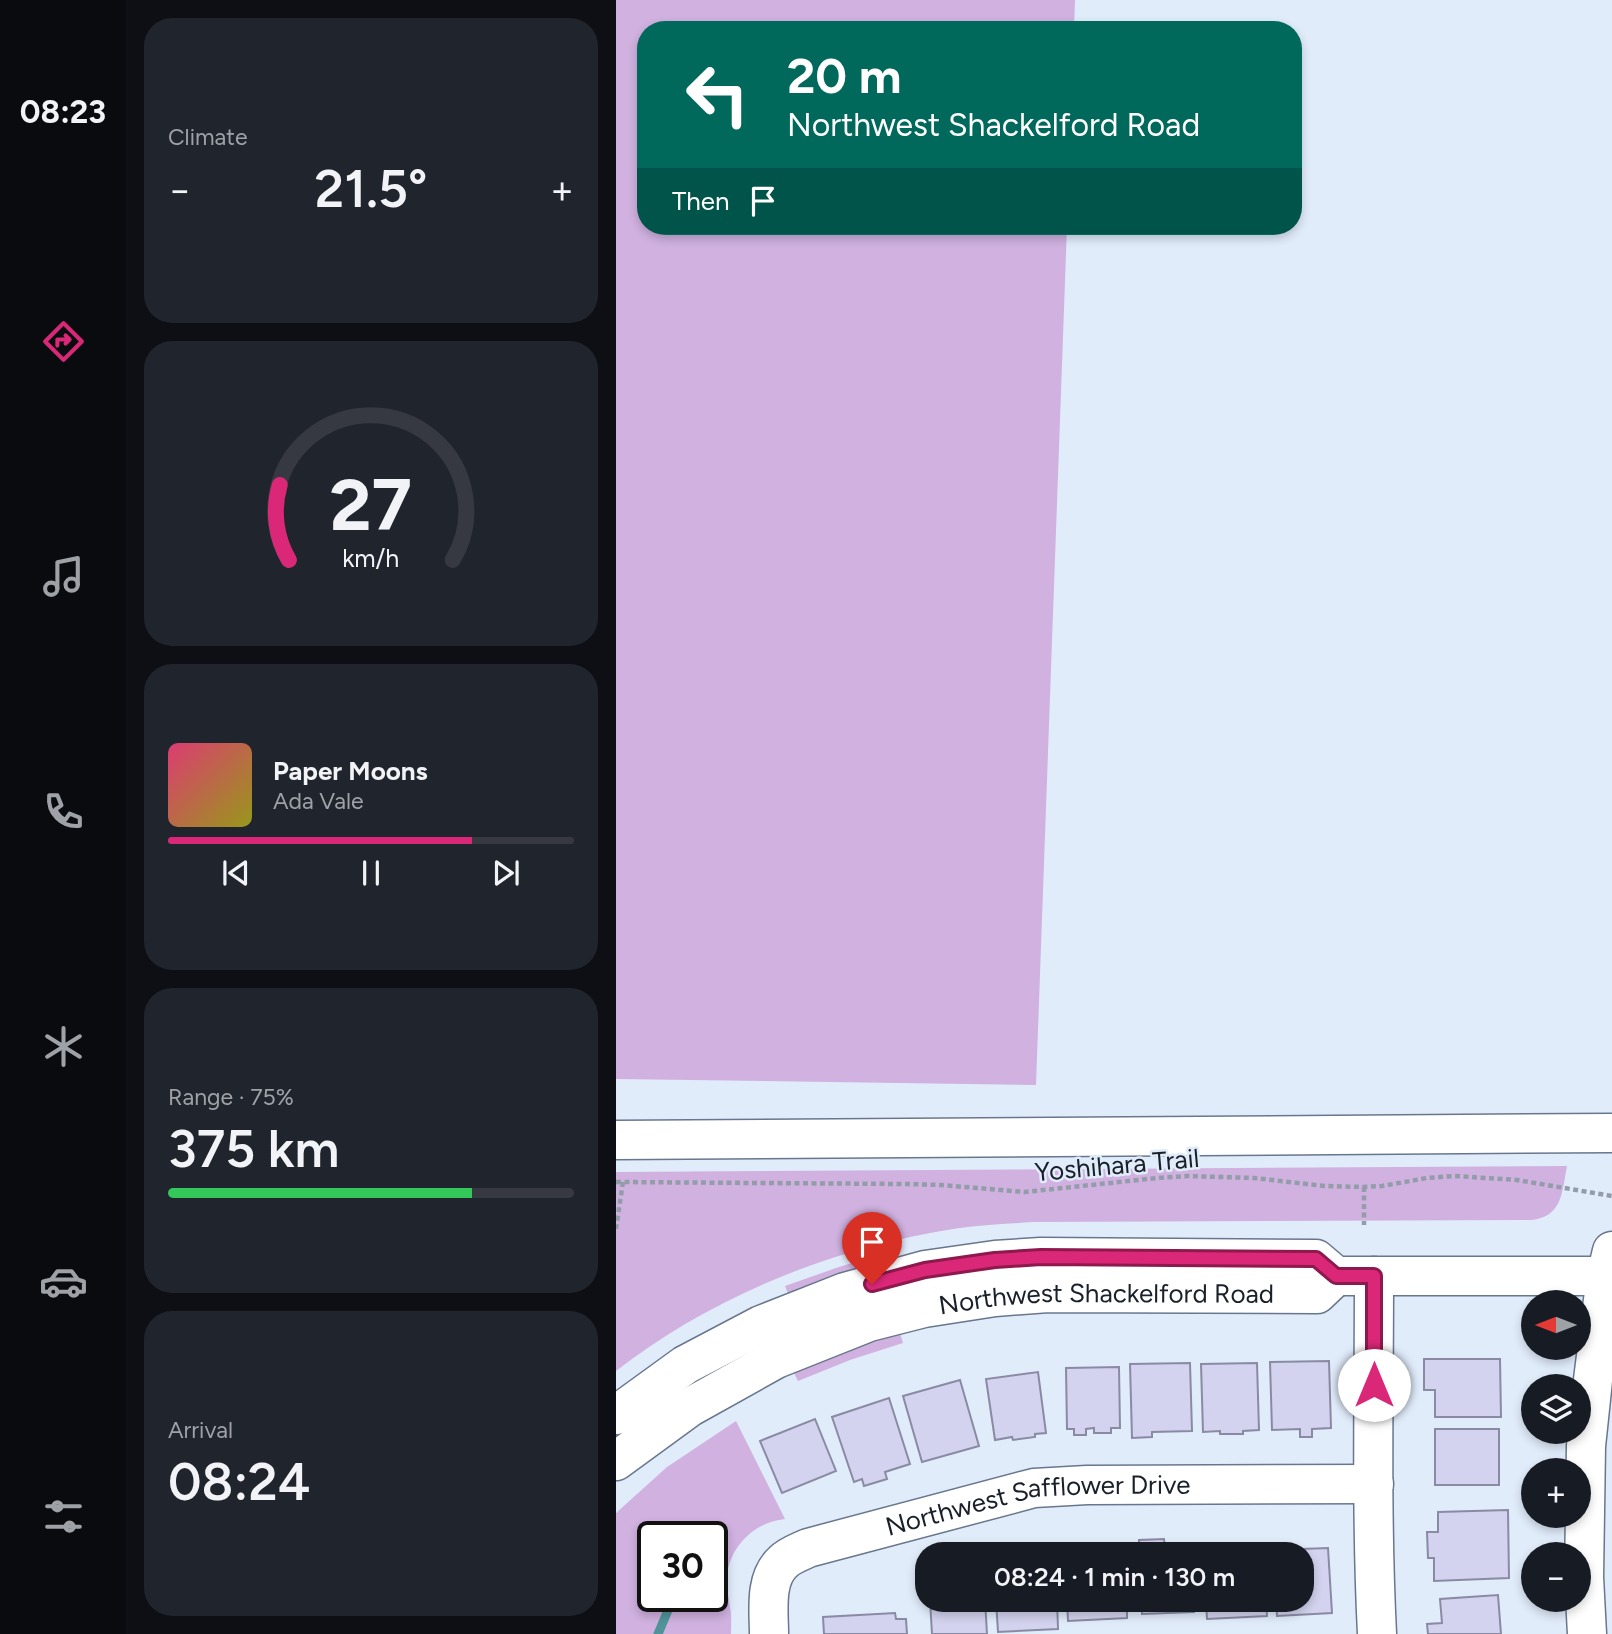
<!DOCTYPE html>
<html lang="en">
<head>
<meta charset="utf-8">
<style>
	body { margin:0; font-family:Figtree,sans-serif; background:#20242c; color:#f1f3f6; height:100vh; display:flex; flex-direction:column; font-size:26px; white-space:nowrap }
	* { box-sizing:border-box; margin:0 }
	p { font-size:23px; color:#9ea1a6 }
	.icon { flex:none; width:38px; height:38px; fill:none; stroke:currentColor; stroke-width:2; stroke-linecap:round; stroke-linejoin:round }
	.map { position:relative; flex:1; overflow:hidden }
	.sheet { display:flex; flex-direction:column; gap:18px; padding:18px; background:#0d0f14; width:490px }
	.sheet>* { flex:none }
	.banner { position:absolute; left:21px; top:21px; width:665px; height:214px; border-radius:28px; box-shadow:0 4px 10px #0003; background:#00695c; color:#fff; overflow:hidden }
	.needle { width:46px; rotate:270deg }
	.buttons { position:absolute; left:905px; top:1290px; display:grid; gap:14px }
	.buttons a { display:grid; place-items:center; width:70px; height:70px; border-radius:50%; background:#171b24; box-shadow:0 4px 10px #0003; font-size:35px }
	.speed { position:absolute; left:21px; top:1521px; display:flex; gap:14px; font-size:35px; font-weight:700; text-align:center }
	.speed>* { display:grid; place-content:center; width:91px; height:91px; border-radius:50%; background:#171b24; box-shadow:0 4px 10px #0003; line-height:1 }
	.speed .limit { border:4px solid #111; border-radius:10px; background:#fff; color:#111 }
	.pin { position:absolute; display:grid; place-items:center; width:60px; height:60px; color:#fff; margin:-72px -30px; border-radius:50% 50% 50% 0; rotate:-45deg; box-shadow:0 0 7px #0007 }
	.pin .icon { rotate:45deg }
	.me { position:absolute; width:77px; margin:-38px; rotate:0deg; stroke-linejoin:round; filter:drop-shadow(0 0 5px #0008) }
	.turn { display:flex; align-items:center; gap:24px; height:147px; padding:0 35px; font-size:32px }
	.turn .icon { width:91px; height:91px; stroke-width:2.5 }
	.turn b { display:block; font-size:49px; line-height:60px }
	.then { display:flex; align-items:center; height:66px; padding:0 35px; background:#0003; gap:14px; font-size:26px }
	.big { font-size:52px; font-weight:600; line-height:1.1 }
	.sheet .tile { flex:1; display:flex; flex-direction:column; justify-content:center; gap:10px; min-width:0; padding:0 24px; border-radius:28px; background:#20242c }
	.sheet .dial { align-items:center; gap:0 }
	.dial svg { height:182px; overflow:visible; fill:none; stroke:#363941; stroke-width:7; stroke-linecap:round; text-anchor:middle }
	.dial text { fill:#f1f3f6; stroke:none }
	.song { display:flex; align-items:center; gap:21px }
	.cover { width:84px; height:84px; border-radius:10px; background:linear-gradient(135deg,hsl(340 70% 55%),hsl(60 70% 35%)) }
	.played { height:7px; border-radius:4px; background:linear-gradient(90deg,#db2777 75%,#363941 75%) }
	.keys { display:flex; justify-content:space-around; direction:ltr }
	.heat { display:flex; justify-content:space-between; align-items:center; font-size:38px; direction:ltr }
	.charge { height:10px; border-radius:5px; background:linear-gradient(90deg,#34c759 75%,#363941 0) }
	.trip { position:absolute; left:299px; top:1542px; width:399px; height:70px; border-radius:28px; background:#171b24; box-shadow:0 4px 10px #0003; font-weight:600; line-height:70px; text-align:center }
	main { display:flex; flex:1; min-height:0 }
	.menu { display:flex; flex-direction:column; width:126px; justify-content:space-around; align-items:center; background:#090b0e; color:#9ea1a6 }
	.menu .icon { width:49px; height:49px }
	.menu .active { color:#db2777 }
	.menu b { font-size:32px; color:#f1f3f6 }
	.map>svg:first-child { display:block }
</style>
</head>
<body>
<main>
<nav class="menu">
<b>08:23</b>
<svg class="icon active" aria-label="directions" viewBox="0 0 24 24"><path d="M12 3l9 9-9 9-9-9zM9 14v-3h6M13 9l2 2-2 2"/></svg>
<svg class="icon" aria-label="music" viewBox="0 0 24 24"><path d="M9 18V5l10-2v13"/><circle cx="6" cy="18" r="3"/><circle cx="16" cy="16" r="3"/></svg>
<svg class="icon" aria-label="phone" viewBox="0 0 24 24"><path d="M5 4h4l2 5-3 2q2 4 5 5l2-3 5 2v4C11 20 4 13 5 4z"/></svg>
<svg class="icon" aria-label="climate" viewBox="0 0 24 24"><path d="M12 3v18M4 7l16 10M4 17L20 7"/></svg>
<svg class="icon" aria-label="car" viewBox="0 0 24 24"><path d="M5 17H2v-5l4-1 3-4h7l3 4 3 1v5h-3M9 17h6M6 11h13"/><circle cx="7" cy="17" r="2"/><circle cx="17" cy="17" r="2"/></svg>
<svg class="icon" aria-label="filters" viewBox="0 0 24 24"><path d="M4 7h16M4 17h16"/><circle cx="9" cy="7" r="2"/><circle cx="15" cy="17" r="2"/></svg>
</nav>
<section class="sheet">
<div class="tile"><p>Climate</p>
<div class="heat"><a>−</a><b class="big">21.5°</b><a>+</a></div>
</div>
<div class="tile dial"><svg viewBox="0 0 100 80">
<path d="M14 69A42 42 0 1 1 86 69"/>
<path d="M14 69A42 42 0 0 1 10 36" stroke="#db2777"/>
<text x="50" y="56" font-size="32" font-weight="700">27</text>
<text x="50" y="72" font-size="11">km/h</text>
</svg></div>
<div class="tile">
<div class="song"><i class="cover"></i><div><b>Paper Moons</b><p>Ada Vale</p></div></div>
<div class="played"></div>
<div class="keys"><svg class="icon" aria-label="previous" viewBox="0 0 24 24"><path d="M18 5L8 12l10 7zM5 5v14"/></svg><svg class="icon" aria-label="pause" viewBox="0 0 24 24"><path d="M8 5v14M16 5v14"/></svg><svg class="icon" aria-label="next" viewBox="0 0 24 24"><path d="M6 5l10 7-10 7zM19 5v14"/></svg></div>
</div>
<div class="tile"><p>Range · 75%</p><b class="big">375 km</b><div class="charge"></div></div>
<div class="tile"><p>Arrival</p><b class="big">08:24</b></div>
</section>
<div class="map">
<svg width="996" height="1634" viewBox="0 0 996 1634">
	<rect width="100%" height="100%" fill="#e1ecfb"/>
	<!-- green -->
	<g fill="#d0b1e0" fill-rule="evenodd">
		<polygon points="0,0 459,0 458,30 30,30 30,226 451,226 420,1085 0,1079"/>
		<path d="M951,1166C946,1191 947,1216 916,1220L417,1222C391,1224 364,1225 337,1229C217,1248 96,1296 0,1371V1172Z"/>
		<polygon points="279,1250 281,1260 173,1296 169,1286 223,1267"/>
		<polygon points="284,1333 287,1343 234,1360 182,1381 177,1371 257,1341"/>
		<path d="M120,1421L169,1519C139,1522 115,1545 111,1575C109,1586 113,1596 114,1607C116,1616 115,1625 115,1634H0V1513L51,1467ZM96,1536V1596H37V1536Z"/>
	</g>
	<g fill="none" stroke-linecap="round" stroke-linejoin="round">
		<!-- stream -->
		<g stroke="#509499" stroke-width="9">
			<polyline points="84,1536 87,1530"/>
			<polyline points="42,1634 58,1596"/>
		</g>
	</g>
	<!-- building -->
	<g fill="#d3d3ef" stroke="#8a8aa4" stroke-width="2">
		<polygon points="808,1359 884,1359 885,1417 819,1417 819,1390 808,1390"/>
		<polygon points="713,1361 715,1428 696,1429 696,1437 684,1437 684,1429 656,1430 654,1362"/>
		<polygon points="574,1363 576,1431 536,1432 536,1437 516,1438 514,1364"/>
		<polygon points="641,1363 643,1430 627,1431 627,1434 604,1434 604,1431 587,1432 585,1364"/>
		<polygon points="503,1367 504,1428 495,1428 495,1433 478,1433 478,1428 470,1429 470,1435 458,1435 458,1429 451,1429 450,1368"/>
		<polygon points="422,1372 430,1433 419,1434 419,1437 397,1440 396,1437 379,1440 370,1379"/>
		<polygon points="344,1380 363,1446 306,1462 287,1396"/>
		<polygon points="273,1398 294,1464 269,1472 271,1479 248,1486 246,1479 238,1482 216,1417"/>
		<polygon points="199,1419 220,1471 166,1493 144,1441"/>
		<rect x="819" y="1429" width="64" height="56"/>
		<polygon points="892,1510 893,1578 818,1581 818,1558 812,1558 811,1532 822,1532 822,1512"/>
		<polygon points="548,1539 549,1549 575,1548 576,1554 523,1554 523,1540"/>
		<polygon points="477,1545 477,1552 508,1550 509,1554 449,1554 449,1546"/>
		<polygon points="647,1546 647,1554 587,1554 587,1550"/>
		<polygon points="712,1548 716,1613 661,1616 660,1600 686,1600 686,1554 658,1554 657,1550"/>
		<polygon points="882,1595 885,1634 812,1634 811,1624 826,1623 824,1599"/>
		<polygon points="314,1600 369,1600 371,1634 316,1634"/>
		<polygon points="380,1600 441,1600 442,1629 382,1632"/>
		<polygon points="451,1600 511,1600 511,1618 452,1621"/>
		<polygon points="525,1600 578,1600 578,1612 526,1614"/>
		<polygon points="590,1600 650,1600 651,1616 591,1619"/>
		<polygon points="279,1613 280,1619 290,1619 291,1634 208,1634 207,1617"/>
	</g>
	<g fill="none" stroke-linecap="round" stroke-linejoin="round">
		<defs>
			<g id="minor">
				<polyline points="0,1140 996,1133"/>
				<path d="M758,1276C758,1395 755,1515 761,1634"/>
				<polyline points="0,1415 69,1365 145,1325 229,1292 309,1270 379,1260 425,1257 700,1259 720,1276 990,1276"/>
				<path id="s1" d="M0,1461L74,1407L160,1359L253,1322L308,1308L379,1297L432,1293L701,1294L720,1276"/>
				<path id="s2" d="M153,1634C153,1612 148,1579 167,1562C174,1555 184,1552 192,1548L418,1488L471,1485L758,1484"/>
				<polyline points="971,1634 968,1577 970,1446 977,1380 990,1276 996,1251"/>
			</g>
		</defs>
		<!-- minor casing -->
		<use href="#minor" stroke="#68778d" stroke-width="41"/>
		<!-- path -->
		<g stroke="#939da9" stroke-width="4.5" stroke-dasharray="5 3.5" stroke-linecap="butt">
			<polyline points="0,1182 290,1184 325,1185 409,1192 541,1178 572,1176 638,1178 708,1186 748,1187 766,1186 811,1178 839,1176 901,1180 996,1196"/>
			<polyline points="748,1187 748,1225"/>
			<polyline points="0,1229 7,1182"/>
		</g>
		<!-- minor -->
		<use href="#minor" stroke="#fff" stroke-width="38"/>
	</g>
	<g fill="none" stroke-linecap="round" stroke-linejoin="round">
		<defs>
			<polyline id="route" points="256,1284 309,1270 379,1260 425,1257 700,1259 720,1276 758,1276 758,1385"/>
		</defs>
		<!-- route casing -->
		<use href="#route" stroke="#8e194d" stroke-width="18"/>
		<!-- route -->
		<use href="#route" stroke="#db2777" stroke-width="12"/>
	</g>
	<g text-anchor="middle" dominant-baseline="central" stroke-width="5" stroke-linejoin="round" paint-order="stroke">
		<!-- street labels -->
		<g font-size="26" fill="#192029" stroke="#e1ecfb">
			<text transform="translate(501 1165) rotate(-5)">Yoshihara Trail</text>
			<text stroke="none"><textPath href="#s1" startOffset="530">Northwest Shackelford Road</textPath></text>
			<text stroke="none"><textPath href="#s2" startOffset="340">Northwest Safflower Drive</textPath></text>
		</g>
	</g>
</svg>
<div class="buttons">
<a><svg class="needle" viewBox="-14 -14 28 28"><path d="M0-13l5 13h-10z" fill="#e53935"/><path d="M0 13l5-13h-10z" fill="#9ea1a6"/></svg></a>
<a><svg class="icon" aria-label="layers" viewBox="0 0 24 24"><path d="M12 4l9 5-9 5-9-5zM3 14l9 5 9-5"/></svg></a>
<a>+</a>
<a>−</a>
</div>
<div class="speed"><div class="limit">30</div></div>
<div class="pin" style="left:256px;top:1284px;background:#d93025"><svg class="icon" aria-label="arrive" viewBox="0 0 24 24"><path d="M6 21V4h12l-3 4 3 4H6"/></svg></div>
<svg class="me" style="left:758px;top:1385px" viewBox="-20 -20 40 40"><circle r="19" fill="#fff"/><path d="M0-13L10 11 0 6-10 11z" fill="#db2777"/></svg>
<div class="trip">08:24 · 1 min · 130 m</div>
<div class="banner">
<div class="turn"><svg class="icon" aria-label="left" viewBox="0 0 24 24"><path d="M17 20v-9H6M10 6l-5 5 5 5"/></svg><div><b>20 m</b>Northwest Shackelford Road</div></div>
<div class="then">Then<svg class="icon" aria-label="arrive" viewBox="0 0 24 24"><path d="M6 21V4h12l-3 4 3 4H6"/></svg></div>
</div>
</div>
</main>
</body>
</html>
